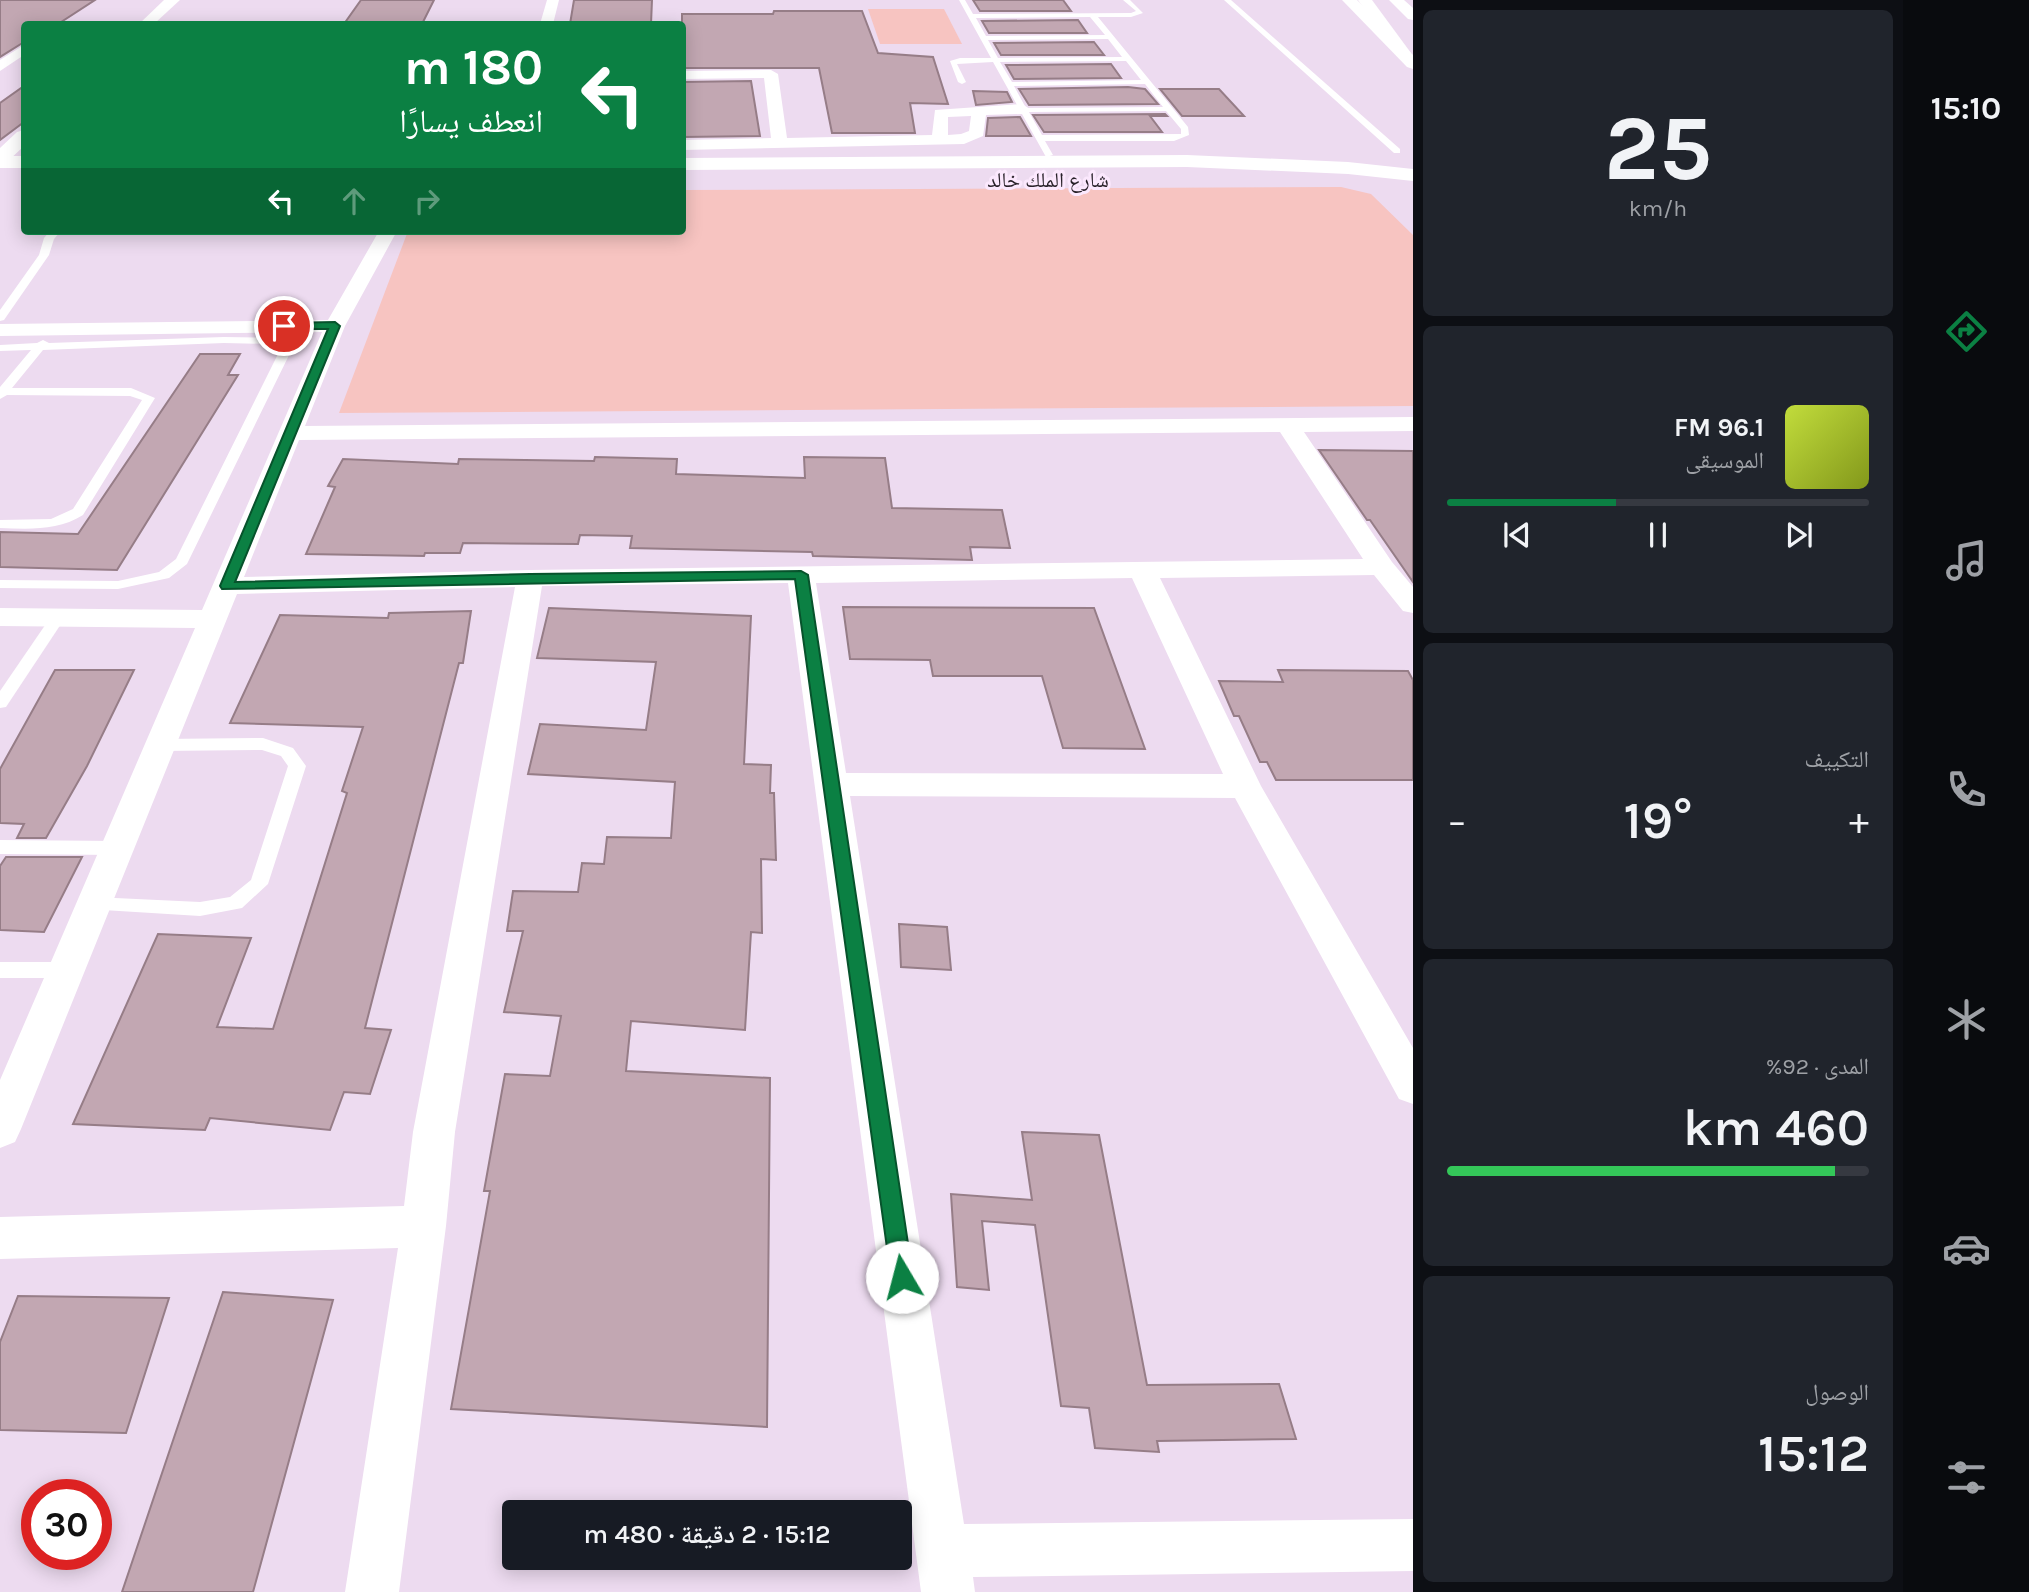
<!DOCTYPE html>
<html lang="ar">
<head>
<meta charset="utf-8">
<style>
	body { margin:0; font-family:Karla,"Noto Naskh Arabic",sans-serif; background:#20242c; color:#f1f3f6; direction:rtl; height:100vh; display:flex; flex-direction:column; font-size:26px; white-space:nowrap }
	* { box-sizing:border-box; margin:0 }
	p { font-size:23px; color:#9ea1a6 }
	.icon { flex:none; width:38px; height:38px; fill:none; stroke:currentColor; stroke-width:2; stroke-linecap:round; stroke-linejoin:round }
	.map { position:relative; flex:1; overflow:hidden; direction:ltr }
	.sheet { display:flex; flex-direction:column; gap:10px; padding:10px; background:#0d0f14; width:490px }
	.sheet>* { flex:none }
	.banner { position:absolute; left:21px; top:21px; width:665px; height:214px; border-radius:7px; box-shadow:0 4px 18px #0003; direction:rtl; background:#0b8043; color:#fff; overflow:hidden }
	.speed { position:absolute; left:21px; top:1479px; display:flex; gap:14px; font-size:35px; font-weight:700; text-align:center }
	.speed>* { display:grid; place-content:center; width:91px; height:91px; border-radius:50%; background:#171b24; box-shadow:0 4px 18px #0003; line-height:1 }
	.speed .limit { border:10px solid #d22; background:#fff; color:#111 }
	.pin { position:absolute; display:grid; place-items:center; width:60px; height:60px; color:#fff; margin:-30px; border:4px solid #fff; border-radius:50%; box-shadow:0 2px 7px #0007 }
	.me { position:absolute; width:77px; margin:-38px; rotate:352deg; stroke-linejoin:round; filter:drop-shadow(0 0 5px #0008) }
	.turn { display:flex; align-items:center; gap:24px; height:147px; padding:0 28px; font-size:32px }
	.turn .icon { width:91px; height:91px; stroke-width:2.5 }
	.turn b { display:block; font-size:49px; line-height:60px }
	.lanes { display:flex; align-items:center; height:66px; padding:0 28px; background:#0003; justify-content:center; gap:35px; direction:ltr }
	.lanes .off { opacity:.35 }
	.big { font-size:52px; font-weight:600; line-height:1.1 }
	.sheet .tile { flex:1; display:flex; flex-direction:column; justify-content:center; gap:10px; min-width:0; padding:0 24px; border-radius:10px; background:#20242c }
	.sheet .dial { align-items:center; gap:0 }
	.dial b { font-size:91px; line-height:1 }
	.song { display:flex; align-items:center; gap:21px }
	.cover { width:84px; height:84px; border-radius:10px; background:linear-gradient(135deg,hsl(70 70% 55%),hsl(70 70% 35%)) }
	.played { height:7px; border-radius:4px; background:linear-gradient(90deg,#0b8043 40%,#363941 40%) }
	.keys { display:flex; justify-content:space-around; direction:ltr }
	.heat { display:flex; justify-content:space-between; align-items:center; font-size:38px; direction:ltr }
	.charge { height:10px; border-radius:5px; background:linear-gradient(90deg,#34c759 92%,#363941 0) }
	.trip { position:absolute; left:502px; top:1500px; width:410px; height:70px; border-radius:7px; background:#171b24; box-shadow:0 4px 18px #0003; font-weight:600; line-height:70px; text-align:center; direction:rtl }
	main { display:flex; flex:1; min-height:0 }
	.dock { display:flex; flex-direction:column; width:126px; justify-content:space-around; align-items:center; background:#090b0e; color:#9ea1a6 }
	.dock .icon { width:49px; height:49px }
	.dock .on { color:#0b8043 }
	.dock b { font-size:32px; color:#f1f3f6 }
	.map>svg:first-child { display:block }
</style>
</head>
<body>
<main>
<nav class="dock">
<b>15:10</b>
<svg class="icon on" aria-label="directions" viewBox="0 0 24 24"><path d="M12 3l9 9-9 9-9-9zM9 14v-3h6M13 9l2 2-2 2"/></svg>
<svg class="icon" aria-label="music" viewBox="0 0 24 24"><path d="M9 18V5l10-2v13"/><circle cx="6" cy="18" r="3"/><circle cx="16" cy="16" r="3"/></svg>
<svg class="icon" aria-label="phone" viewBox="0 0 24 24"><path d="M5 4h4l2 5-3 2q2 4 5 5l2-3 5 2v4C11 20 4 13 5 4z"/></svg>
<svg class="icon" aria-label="climate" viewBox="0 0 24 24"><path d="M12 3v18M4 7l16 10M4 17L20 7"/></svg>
<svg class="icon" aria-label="car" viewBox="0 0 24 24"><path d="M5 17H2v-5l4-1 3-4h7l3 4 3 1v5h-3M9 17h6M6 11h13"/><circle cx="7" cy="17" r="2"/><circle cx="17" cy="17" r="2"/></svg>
<svg class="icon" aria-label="filters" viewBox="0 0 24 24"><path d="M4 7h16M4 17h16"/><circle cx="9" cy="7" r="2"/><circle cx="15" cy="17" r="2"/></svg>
</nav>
<section class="sheet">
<div class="tile dial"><b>25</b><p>km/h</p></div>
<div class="tile">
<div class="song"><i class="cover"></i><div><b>96.1 FM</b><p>الموسيقى</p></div></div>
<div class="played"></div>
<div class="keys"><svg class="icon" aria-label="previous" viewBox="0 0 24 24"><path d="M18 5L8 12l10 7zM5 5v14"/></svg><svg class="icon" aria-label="pause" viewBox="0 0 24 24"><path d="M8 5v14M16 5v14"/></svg><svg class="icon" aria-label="next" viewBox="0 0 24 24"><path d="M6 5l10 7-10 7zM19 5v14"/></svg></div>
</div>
<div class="tile"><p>التكييف</p>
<div class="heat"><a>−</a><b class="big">19°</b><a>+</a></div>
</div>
<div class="tile"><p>المدى · 92%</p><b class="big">460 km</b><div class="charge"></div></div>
<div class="tile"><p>الوصول</p><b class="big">15:12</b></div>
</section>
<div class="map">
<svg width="1413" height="1592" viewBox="0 0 1413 1592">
	<rect width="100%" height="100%" fill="#eddbf0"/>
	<!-- green -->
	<g fill="#f7c4c1">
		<polygon points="868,9 944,9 962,44 880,44"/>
		<polygon points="1341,187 1371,194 1413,235 1413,406 339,413 408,231 682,231 683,190"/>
	</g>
	<!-- building -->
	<g fill="#c2a7b2" stroke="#967d87" stroke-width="2">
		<polygon points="0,0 95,0 58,24 24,24 24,42 0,57"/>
		<polygon points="361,0 434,0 422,24 344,24"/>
		<polygon points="574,0 652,0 651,24 570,24"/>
		<polygon points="973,0 1063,0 1071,11 980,11"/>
		<polygon points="774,11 862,11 878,53 933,57 948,104 910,103 915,133 832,133 819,68 682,68 682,14 773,14"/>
		<polygon points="1078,20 1087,33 989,33 982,21"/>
		<polygon points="1094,42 1104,55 1001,55 994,43"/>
		<polygon points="1111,64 1121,78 1014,79 1006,65"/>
		<polygon points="751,81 760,136 682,137 682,82"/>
		<polygon points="24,86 24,122 0,140 0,103"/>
		<polygon points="1128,87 1145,89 1158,104 1029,105 1019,89"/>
		<polygon points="1160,89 1219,89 1244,116 1182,116"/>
		<polygon points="973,91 1007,92 1012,102 976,105"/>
		<polygon points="1165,114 1167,116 1150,116 1162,132 1044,132 1033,115"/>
		<polygon points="1020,117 1031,136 986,136 988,118"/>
		<polygon points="200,354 240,354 228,375 238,375 117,570 0,567 0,532 78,534"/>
		<polygon points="1319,450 1413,451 1413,582 1370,520 1367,520"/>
		<polygon points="595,457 677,459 676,474 805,478 804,457 885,458 892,508 1002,510 1010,548 970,547 972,560 813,556 812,552 630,548 632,536 580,535 578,544 463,543 460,553 425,553 424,556 306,554 335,487 328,486 343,459 458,464 459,459 594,461"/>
		<polygon points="843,607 1094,608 1145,749 1063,748 1042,676 933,676 930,660 850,659"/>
		<polygon points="549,608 751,616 744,764 771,765 770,793 774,793 776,860 761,859 762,933 751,932 745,1030 631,1021 626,1071 770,1078 767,1427 451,1409 490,1191 484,1191 505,1074 550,1076 561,1016 504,1012 523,931 507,931 513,891 578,892 582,863 604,864 607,837 671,838 675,782 528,774 540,724 646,730 656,662 537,658"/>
		<polygon points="471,611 463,663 459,663 365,1028 391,1030 370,1094 344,1092 330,1130 210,1118 205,1130 73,1124 158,934 251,938 217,1027 273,1029 347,793 342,791 363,727 230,723 280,615 388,618 389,613"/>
		<polygon points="55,670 134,670 87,766 46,838 17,838 24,824 0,823 0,769"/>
		<polygon points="1278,670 1408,671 1413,680 1413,780 1276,780 1267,762 1260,762 1239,716 1234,716 1219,681 1283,682"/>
		<polygon points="6,857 82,857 44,932 0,930 0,866"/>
		<polygon points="899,924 947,927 951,970 901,967"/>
		<polygon points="1022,1132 1099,1135 1147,1385 1279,1384 1296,1439 1157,1441 1159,1452 1095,1448 1089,1408 1061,1406 1035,1225 982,1221 989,1290 957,1287 951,1194 1032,1200"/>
		<polygon points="223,1292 333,1300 253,1592 122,1592"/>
		<polygon points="18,1296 169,1298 126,1433 0,1430 0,1342"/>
	</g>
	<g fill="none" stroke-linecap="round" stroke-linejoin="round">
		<!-- service -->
		<g fill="#fff" fill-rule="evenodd">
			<path d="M959,0H965L973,14L1131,13L1136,11L1123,0H1130L1143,13L1131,17H1098L1188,127L1189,135L1174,141H1045L1053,155L1046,157L993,62L957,64L966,82L962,84L958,82L950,61L960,58H991ZM1090,17L1105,35L986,36L976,18ZM1108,39L1122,57L998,58L988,40ZM1126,61L1141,80L1012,82L1000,62ZM1145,84L1163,107L1026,108L1014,86ZM1166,111L1181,129V134L1042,135L1029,112Z"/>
			<polygon points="1224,0 1231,0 1400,149 1400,153 1394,153"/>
			<polygon points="50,231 61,231 54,239 49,255 4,320 0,321 0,310 39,255 44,238"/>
			<path d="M224,337L276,338L292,349L187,564L169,578L118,589L0,588V580L118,581L159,572L176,559L280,350L273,344L224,343L43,350L12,388H131L155,398L83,515C58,531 29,529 0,528V520L51,519L73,509L142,400L130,396L7,395L0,399V387L31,350L0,351V345L37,343L43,340L49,343Z"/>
			<polygon points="57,613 65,618 6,707 0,708 0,691 52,615"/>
			<polygon points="263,738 293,748 306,766 268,884 242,908 200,916 87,909 85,904 87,899 94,897 200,902 230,897 251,880 288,766 281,756 262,750 160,751 152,745 160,739"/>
			<polygon points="0,840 117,841 123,843 126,848 123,853 117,855 0,854"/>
			<polygon points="0,962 67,962 74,964 77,970 74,976 67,978 0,978"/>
		</g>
		<!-- minor -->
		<g fill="#fff" fill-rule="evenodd">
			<polygon points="547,0 559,0 553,24 540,24"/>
			<polygon points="24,45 24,55 0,71 0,60"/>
			<path d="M771,70L778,74L787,138L932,135L935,110L1022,104L1030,109L1022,114L986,115L983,136L964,144L682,150V140L771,138L764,78L682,79V71ZM971,116L969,131L961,134L948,135V117Z"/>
			<path d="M379,231H397L345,326L305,426L1413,417V431L1304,432L1392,562L1413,587V613L1403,611L1374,575L1160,578L1261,786L1413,1048V1104L1399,1099L1235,798L850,796L964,1524L1413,1519V1571L973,1577L975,1592H921L788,583L542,586L455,1132L446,1226L399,1592H345L398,1248L0,1259V1217L404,1206L413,1132L515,587L237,594L21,1129L15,1142L0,1148V1080L195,628L0,626V608L202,610L322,332L0,336V324L328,320ZM1280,432L1363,559L530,570L244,577L299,440ZM1132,578L1223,774L846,773L816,583Z"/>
		</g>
		<!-- tertiary -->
		<g fill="#fff" fill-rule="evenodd">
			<polygon points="164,0 180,0 154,24 139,24"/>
			<polygon points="24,130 24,146 7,162 0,164 0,148 17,132"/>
		</g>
		<!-- primary -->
		<g fill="#fff" fill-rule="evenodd">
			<polygon points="1342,0 1357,0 1413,55 1413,69 1407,67"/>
			<polygon points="1187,155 1348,162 1413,169 1413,181 1348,174 1187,167 682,170 682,158"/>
			<rect x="0" y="156" width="24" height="12"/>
		</g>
		<!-- motorway -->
		<g fill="#fff" fill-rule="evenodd">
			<polygon points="1358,0 1372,0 1411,53 1409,56 1397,56"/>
			<polygon points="1389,0 1404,0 1413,8 1413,20 1408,19"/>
		</g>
	</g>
	<!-- route -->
	<polygon fill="#0b8043" stroke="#07532c" stroke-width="2" points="335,322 340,326 235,582 530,574 801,571 808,575 913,1277 910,1285 902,1288 894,1285 891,1277 795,579 222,589 220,586 328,329 284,329 279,326 284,323"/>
	<g text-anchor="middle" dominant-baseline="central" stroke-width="6" stroke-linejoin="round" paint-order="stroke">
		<!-- far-street labels -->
		<g font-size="21" fill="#282129" stroke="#fbe8fd">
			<text x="1048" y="180">شارع الملك خالد</text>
		</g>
	</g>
</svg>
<div class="speed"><div class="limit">30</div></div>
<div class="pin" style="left:284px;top:326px;background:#d93025"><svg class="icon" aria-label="arrive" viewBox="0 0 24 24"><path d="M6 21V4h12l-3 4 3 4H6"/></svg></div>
<svg class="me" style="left:902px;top:1277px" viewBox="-20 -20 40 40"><circle r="19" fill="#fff"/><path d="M0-13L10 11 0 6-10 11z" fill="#0b8043"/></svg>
<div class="trip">15:12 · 2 دقيقة · 480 m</div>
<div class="banner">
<div class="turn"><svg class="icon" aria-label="left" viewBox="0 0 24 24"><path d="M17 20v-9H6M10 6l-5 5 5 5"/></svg><div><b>180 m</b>انعطف يسارًا</div></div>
<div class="lanes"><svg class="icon" aria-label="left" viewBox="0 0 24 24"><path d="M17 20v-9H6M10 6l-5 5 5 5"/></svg><svg class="icon off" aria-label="ahead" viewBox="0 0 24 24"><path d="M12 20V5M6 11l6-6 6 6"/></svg><svg class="icon off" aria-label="right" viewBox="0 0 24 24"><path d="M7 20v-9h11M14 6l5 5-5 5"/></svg></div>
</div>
</div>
</main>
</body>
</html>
